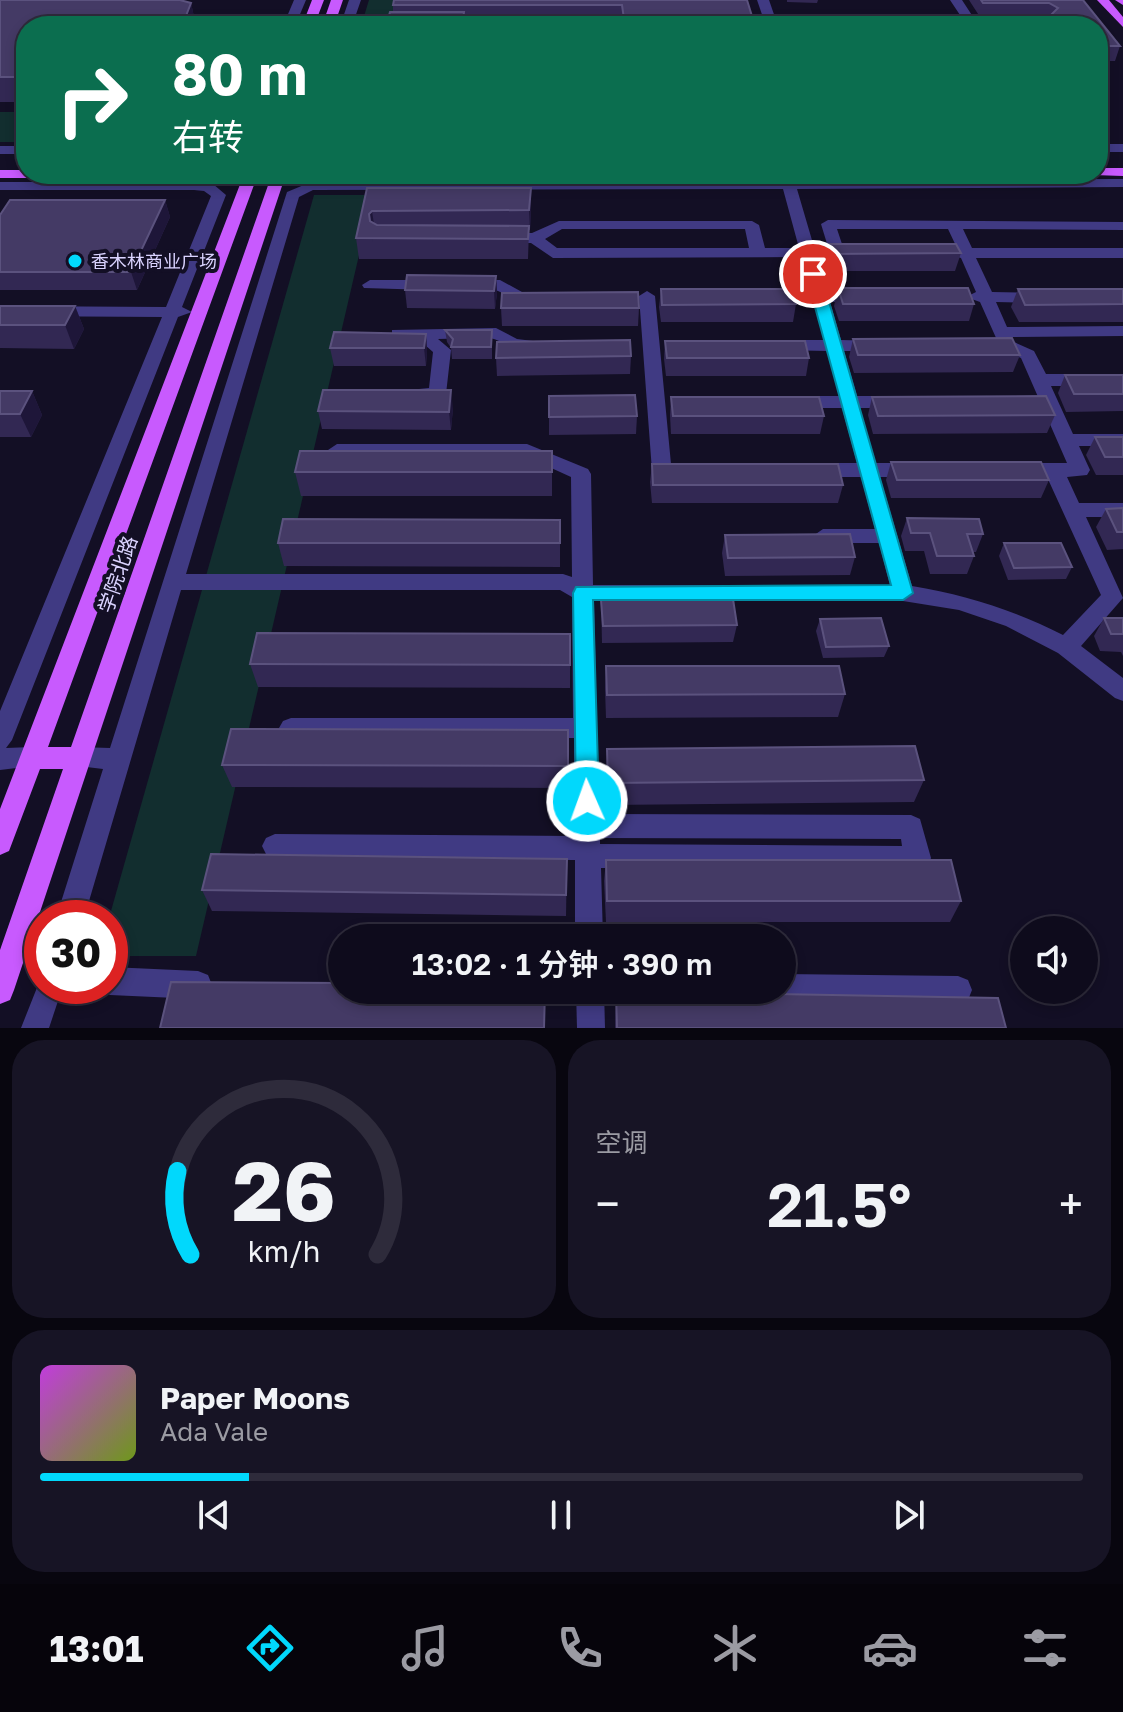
<!DOCTYPE html>
<html lang="zh">
<head>
<meta charset="utf-8">
<style>
	body { margin:0; font-family:"Golos Text","Noto Sans SC",sans-serif; background:#171425; color:#f1f3f6; height:100vh; display:flex; flex-direction:column; font-size:30px; white-space:nowrap }
	* { box-sizing:border-box; margin:0 }
	p { font-size:26px; color:#9b9ba3 }
	.icon { flex:none; width:44px; height:44px; fill:none; stroke:currentColor; stroke-width:2; stroke-linecap:round; stroke-linejoin:round }
	.map { position:relative; height:1028px; overflow:hidden }
	.side { display:flex; flex-direction:column; gap:12px; padding:12px; background:#08060f; flex:1 }
	.side>* { flex:none }
	.banner { position:absolute; left:16px; top:16px; width:1092px; height:168px; border-radius:32px; box-shadow:0 4px 12px #0003,0 0 0 2px #2e2b3b; background:#0b6e4f; color:#fff; overflow:hidden }
	.fabs { position:absolute; left:1010px; top:916px; display:grid; gap:16px }
	.fabs a { display:grid; place-items:center; width:88px; height:88px; border-radius:50%; background:#0e0b1c; box-shadow:0 4px 12px #0003,0 0 0 2px #2e2b3b; font-size:40px }
	.speed { position:absolute; left:24px; top:900px; display:flex; gap:16px; font-size:40px; font-weight:700; text-align:center }
	.speed>* { display:grid; place-content:center; width:104px; height:104px; border-radius:50%; background:#0e0b1c; box-shadow:0 4px 12px #0003,0 0 0 2px #2e2b3b; line-height:1 }
	.speed .limit { border:12px solid #d22; background:#fff; color:#111 }
	.pin { position:absolute; display:grid; place-items:center; width:68px; height:68px; color:#fff; margin:-34px; border:4px solid #fff; border-radius:50%; box-shadow:0 2px 8px #0007 }
	.me { position:absolute; width:88px; margin:-44px; rotate:358deg; stroke-linejoin:round; filter:drop-shadow(0 0 6px #0008) }
	.turn { display:flex; align-items:center; gap:28px; height:168px; padding:0 24px; font-size:36px }
	.turn .icon { width:104px; height:104px; stroke-width:2.5 }
	.turn b { display:block; font-size:56px; line-height:68px }
	.big { font-size:60px; font-weight:600; line-height:1.1 }
	.side .widget { flex:1; display:flex; flex-direction:column; justify-content:center; gap:12px; min-width:0; padding:0 28px; border-radius:32px; background:#171425 }
	.side .dial { align-items:center; gap:0 }
	.dial svg { height:208px; overflow:visible; fill:none; stroke:#2e2b3b; stroke-width:7; stroke-linecap:round; text-anchor:middle }
	.dial text { fill:#f1f3f6; stroke:none }
	.song { display:flex; align-items:center; gap:24px }
	.cover { width:96px; height:96px; border-radius:12px; background:linear-gradient(135deg,hsl(290 70% 55%),hsl(80 70% 35%)) }
	.played { height:8px; border-radius:4px; background:linear-gradient(90deg,#01d8fc 20%,#2e2b3b 20%) }
	.keys { display:flex; justify-content:space-around; direction:ltr }
	.heat { display:flex; justify-content:space-between; align-items:center; font-size:44px; direction:ltr }
	.side .tiles { flex:1; display:grid; gap:12px; grid-template-columns:1fr 1fr }
	.widget:last-child { grid-column:span 2 }
	.trip { position:absolute; left:328px; top:924px; width:468px; height:80px; border-radius:40px; background:#0e0b1c; box-shadow:0 4px 12px #0003,0 0 0 2px #2e2b3b; font-weight:600; line-height:80px; text-align:center }
	.tabs { display:flex; height:128px; justify-content:space-around; align-items:center; background:#06040b; color:#9b9ba3 }
	.tabs .icon { width:56px; height:56px }
	.tabs .on { color:#01d8fc }
	.tabs b { font-size:36px; color:#f1f3f6 }
	.map>svg:first-child { display:block }
</style>
</head>
<body>
<div class="map">
<svg width="1123" height="1028" viewBox="0 0 1123 1028">
	<rect width="100%" height="100%" fill="#130f25"/>
	<!-- green -->
	<g fill="#122e2f">
		<polygon points="369,0 398,0 392,26 361,26"/>
		<rect x="0" y="112" width="26" height="30"/>
		<polygon points="314,195 373,195 196,956 110,956 109,918"/>
	</g>
	<g fill="none" stroke-linecap="round" stroke-linejoin="round">
		<!-- minor -->
		<g fill="#403a83" fill-rule="evenodd">
			<polygon points="294,0 306,0 295,26 283,26"/>
			<polygon points="349,0 361,0 353,23 614,23 620,26 340,26"/>
			<polygon points="757,0 769,0 778,26 766,26"/>
			<polygon points="950,0 962,0 979,26 827,25 821,22 827,19 941,17 964,21"/>
			<rect x="1098" y="144" width="25" height="8"/>
			<rect x="0" y="146" width="26" height="8"/>
			<path d="M779,174H793L795,180L1123,179V187L797,189L814,247H828L821,224L828,220L1123,222V230L963,229L972,248H1123V258H976L992,292L1042,293L1050,298L1042,303L996,302L1007,327L1123,326V336L1012,337L1014,342L1034,351L1046,374H1123V386H1051L1073,434H1123V446H1079L1090,470L1087,475L1067,477L1079,503H1123V517H1086L1123,598L1081,646L1123,678V701L1115,698L1058,653L1006,626L959,610L903,601H594L599,814L911,815L920,819L931,858L927,867L918,870L601,868L603,938H575V860L275,858L266,854L262,846L266,838L275,834L574,836V738H291L283,735L279,728L283,721L291,718H573L572,597L560,590H181L84,918H56L103,769L70,765L67,758L70,751L79,747L110,748L287,192L311,182L781,180ZM783,189L799,248H765L759,225L752,221H559L532,233H504L496,238L504,243H531L553,258L801,257L811,292L770,291L762,296L770,301H813L824,340H779L770,345L779,350L827,351L839,396H796L787,402L796,408H842L857,463H813L803,470L813,477H861L875,529H823L813,536L823,543H879L890,585H593L591,474L588,469L527,444H337L328,450L337,456H525L571,477L572,577L563,574H186L299,197L313,190ZM562,229H745L749,248H557L545,239ZM837,229H948L957,248L946,253L961,258L976,292L966,297L980,302L1001,349L1021,358L1067,463H1017L1007,470L1017,477H1047L1101,595L1063,635C1014,610 966,595 912,586L880,477H917L927,470L917,463H876L860,408H896L905,402L896,396H857L844,351H879L888,346L879,341L841,340L830,302H862L870,297L862,292H827L817,257H850L858,252L843,247ZM600,838L901,839L902,846L600,844Z"/>
			<polygon points="0,182 194,182 213,184 226,195 182,307 192,312 178,317 12,740 6,748 32,747 41,751 44,758 41,765 0,770 0,711 162,317 0,316 0,306 166,307 211,196 204,191 194,190 0,190"/>
			<polygon points="370,280 430,280 438,285 430,290 364,288 362,285"/>
			<path d="M470,280H500L522,292H534L542,297C527,310 514,297 498,291C489,287 475,291 464,288L462,285Z"/>
			<path d="M647,291L655,296L671,464L688,465L691,470C683,480 660,481 652,471L639,296Z"/>
			<path d="M496,328L517,339L541,342L544,346C526,362 506,341 490,338C475,335 455,339 438,339L451,350L446,394L437,400L409,398L406,394L409,390L429,388L433,352L418,339L392,338V330Z"/>
			<polygon points="110,967 198,971 208,975 212,985 208,995 198,999 110,995 100,991 98,986 110,986"/>
			<polygon points="782,974 958,976 968,980 972,990 968,1000 958,1004 782,1002 772,998 769,990 782,990"/>
			<polygon points="42,975 42,986 63,986 49,1028 21,1028"/>
			<polygon points="576,990 604,990 605,1028 577,1028"/>
		</g>
		<!-- major -->
		<g fill="#c85afe" fill-rule="evenodd">
			<polygon points="312,0 324,0 314,26 302,26"/>
			<polygon points="331,0 343,0 334,26 322,26"/>
			<polygon points="1097,0 1109,0 1123,17 1123,27"/>
			<polygon points="1115,0 1123,0 1123,5"/>
			<polygon points="1098,168 1123,168 1123,176 1093,175 1098,174"/>
			<polygon points="0,170 26,170 26,174 115,174 108,178 0,178"/>
			<polygon points="244,174 258,174 48,747 71,747 272,174 286,174 14,990 10,1000 0,1004 0,950 63,769 40,769 9,851 0,855 0,809"/>
		</g>
	</g>
	<!-- wall -->
	<g fill="#322853">
		<polygon points="0,0 191,3 196,26 26,26 26,102 0,102"/>
		<polygon points="747,0 755,26 622,26 621,20 465,20 465,26 386,26 393,12 393,5"/>
		<polygon points="787,0 818,0 817,3 787,2"/>
		<polygon points="969,0 1083,0 1120,46 1115,61 1098,61 1098,26 988,26 990,17 980,17"/>
		<polygon points="367,188 531,208 530,230 529,230 528,259 359,259 356,238"/>
		<polygon points="165,200 170,217 137,290 0,290 0,215"/>
		<polygon points="824,244 961,253 955,271 824,271 821,261"/>
		<polygon points="496,276 497,293 495,309 407,308 405,290"/>
		<polygon points="838,288 974,304 969,321 839,321 834,306"/>
		<polygon points="661,289 796,304 793,322 661,322 659,307"/>
		<polygon points="1018,289 1123,289 1123,322 1019,322 1011,307"/>
		<polygon points="0,306 75,306 84,329 74,349 0,348"/>
		<polygon points="501,308 639,308 638,326 502,326"/>
		<polygon points="445,330 492,330 492,359 452,359 451,348 447,342"/>
		<polygon points="426,334 427,351 426,366 334,366 330,348"/>
		<polygon points="853,339 1020,355 1013,372 854,373 849,357"/>
		<polygon points="665,341 809,358 806,376 666,376 664,359"/>
		<polygon points="631,356 630,374 497,376 496,358"/>
		<polygon points="1065,375 1123,375 1123,411 1066,412 1058,393"/>
		<polygon points="0,391 32,391 42,415 31,437 0,437"/>
		<polygon points="549,396 637,416 636,434 549,435"/>
		<polygon points="671,397 824,416 820,434 671,434 670,415"/>
		<polygon points="872,397 1055,415 1047,433 873,434 868,415"/>
		<polygon points="453,408 451,430 322,429 318,411"/>
		<polygon points="1095,437 1123,437 1123,475 1096,475 1086,455"/>
		<polygon points="552,451 552,496 301,496 295,472"/>
		<polygon points="891,462 1049,480 1041,498 891,498 886,480"/>
		<polygon points="652,464 843,485 838,503 652,503 650,482"/>
		<polygon points="1123,508 1123,549 1107,550 1096,527 1106,509"/>
		<polygon points="907,518 983,534 976,552 973,552 974,556 967,574 930,574 924,551 905,551 901,536"/>
		<polygon points="560,520 560,567 284,566 278,543"/>
		<polygon points="725,535 855,557 850,575 725,576 722,553"/>
		<polygon points="1004,543 1072,567 1066,579 1008,580 999,556"/>
		<polygon points="601,600 737,625 733,642 602,643"/>
		<polygon points="1104,618 1123,618 1123,656 1121,652 1100,651 1094,636"/>
		<polygon points="820,619 889,646 884,657 823,658 816,631"/>
		<polygon points="570,634 570,688 258,687 250,664"/>
		<polygon points="606,666 845,694 838,717 606,718 605,689"/>
		<polygon points="568,730 567,788 232,787 222,765"/>
		<polygon points="607,749 924,780 914,802 607,805 606,771"/>
		<polygon points="567,859 566,916 212,911 202,890"/>
		<polygon points="606,860 961,901 950,922 606,922 604,881"/>
		<polygon points="616,991 1006,1028 615,1028"/>
	</g>
	<!-- shaded-wall -->
	<g fill="#1e1639">
		<polygon points="191,3 196,26 182,26"/>
		<polygon points="531,188 531,208 530,230 529,210"/>
		<polygon points="165,200 170,217 137,290 131,272"/>
		<polygon points="372,211 375,231 372,234 373,242 369,214"/>
		<polygon points="496,276 497,293 495,309 494,291"/>
		<polygon points="75,306 84,329 74,349 65,325"/>
		<polygon points="426,334 427,351 426,366 424,348"/>
		<polygon points="451,390 453,408 451,430 449,412"/>
		<polygon points="32,391 42,415 31,437 20,414"/>
	</g>
	<!-- building -->
	<g fill="#443a65" stroke="#5b527e" stroke-width="2">
		<polygon points="0,0 180,0 191,3 182,26 26,26 26,77 0,77"/>
		<polygon points="394,0 747,0 755,26 625,26 622,5 393,5"/>
		<polygon points="981,0 1083,0 1120,46 1099,46 1098,44 1098,26 995,22 991,15 1051,15 1058,8 1049,3 983,3"/>
		<polygon points="390,12 464,12 462,26 386,26"/>
		<polygon points="367,188 531,188 529,210 372,211 369,214 370,221 377,225 529,226 528,239 356,238"/>
		<polygon points="10,200 165,200 131,272 0,272 0,215"/>
		<polygon points="824,244 956,244 961,253 827,254"/>
		<polygon points="407,275 496,276 494,291 405,290"/>
		<polygon points="838,288 968,288 974,304 843,304"/>
		<polygon points="661,289 792,289 796,304 662,305"/>
		<polygon points="1018,289 1123,289 1123,304 1025,305"/>
		<polygon points="638,292 639,308 501,308 502,293"/>
		<polygon points="0,306 75,306 65,325 0,325"/>
		<polygon points="445,330 492,330 491,347 451,347 453,339"/>
		<polygon points="334,332 426,334 424,348 330,348"/>
		<polygon points="1012,338 1020,355 858,355 853,339"/>
		<polygon points="630,340 631,356 496,358 497,342"/>
		<polygon points="665,341 805,341 809,358 667,358"/>
		<polygon points="1065,375 1123,375 1123,394 1074,394"/>
		<polygon points="323,390 451,390 449,412 318,411"/>
		<polygon points="0,391 32,391 20,414 0,414"/>
		<polygon points="635,395 637,416 549,417 549,396"/>
		<polygon points="1046,396 1055,415 878,416 872,397"/>
		<polygon points="671,397 819,397 824,416 673,416"/>
		<polygon points="1095,437 1123,437 1123,457 1105,457"/>
		<polygon points="300,451 552,451 552,472 295,472"/>
		<polygon points="891,462 1041,462 1049,480 897,480"/>
		<polygon points="652,464 838,464 843,485 653,485"/>
		<polygon points="1123,508 1123,532 1117,532 1106,509"/>
		<polygon points="907,518 979,519 983,534 967,534 974,556 937,556 930,533 911,533"/>
		<polygon points="283,519 560,520 560,543 278,543"/>
		<polygon points="850,534 855,557 728,558 725,535"/>
		<polygon points="1004,543 1061,543 1072,567 1014,568"/>
		<polygon points="733,599 737,625 603,626 601,600"/>
		<polygon points="881,618 889,646 826,647 820,619"/>
		<polygon points="1104,618 1123,618 1123,634 1111,634"/>
		<polygon points="257,633 570,634 570,665 250,664"/>
		<polygon points="606,666 839,666 845,694 607,695"/>
		<polygon points="231,729 568,730 568,766 222,765"/>
		<polygon points="915,746 924,780 608,783 607,749"/>
		<polygon points="211,854 567,859 566,895 202,890"/>
		<polygon points="606,860 951,860 961,901 607,901"/>
		<polygon points="171,982 342,983 342,990 545,990 544,1028 160,1028"/>
		<polygon points="616,991 998,998 1006,1028 617,1028"/>
	</g>
	<!-- route -->
	<polygon fill="#01d8fc" stroke="#018ca4" stroke-width="2" points="813,270 821,274 913,593 903,600 593,600 599,801 595,808 587,811 579,808 576,801 573,593 576,587 891,585 806,274"/>
	<!-- markers -->
	<circle fill="#01d8fc" stroke="#130f25" stroke-width="3" cx="75" cy="261" r="8"/>
	<g text-anchor="middle" dominant-baseline="central" stroke-width="8" stroke-linejoin="round" paint-order="stroke">
		<!-- far-poi labels -->
		<g font-size="18" fill="#dad3ff" stroke="#130f25" text-anchor="start">
			<text x="91" y="261">香木林商业广场</text>
		</g>
		<!-- street labels -->
		<g font-size="20" fill="#dad3ff" stroke="#130f25">
			<text transform="translate(117 574) rotate(-71)">学院北路</text>
		</g>
	</g>
</svg>
<div class="fabs">
<a><svg class="icon" aria-label="sound" viewBox="0 0 24 24"><path d="M4 9h4l5-4v14l-5-4H4zM17 9q2 3 0 6"/></svg></a>
</div>
<div class="speed"><div class="limit">30</div></div>
<div class="pin" style="left:813px;top:274px;background:#d93025"><svg class="icon" aria-label="arrive" viewBox="0 0 24 24"><path d="M6 21V4h12l-3 4 3 4H6"/></svg></div>
<svg class="me" style="left:587px;top:801px" viewBox="-20 -20 40 40"><circle r="17" fill="#01d8fc" stroke="#fff" stroke-width="3"/><path d="M0-11L8 9 0 5-8 9z" fill="#fff"/></svg>
<div class="trip">13:02 · 1 分钟 · 390 m</div>
<div class="banner">
<div class="turn"><svg class="icon" aria-label="right" viewBox="0 0 24 24"><path d="M7 20v-9h11M14 6l5 5-5 5"/></svg><div><b>80 m</b>右转</div></div>
</div>
</div>
<section class="side">
<div class="tiles">
<div class="widget dial"><svg viewBox="0 0 100 80">
<path d="M14 69A42 42 0 1 1 86 69"/>
<path d="M14 69A42 42 0 0 1 9 37" stroke="#01d8fc"/>
<text x="50" y="56" font-size="32" font-weight="700">26</text>
<text x="50" y="72" font-size="11">km/h</text>
</svg></div>
<div class="widget"><p>空调</p>
<div class="heat"><a>−</a><b class="big">21.5°</b><a>+</a></div>
</div>
<div class="widget">
<div class="song"><i class="cover"></i><div><b>Paper Moons</b><p>Ada Vale</p></div></div>
<div class="played"></div>
<div class="keys"><svg class="icon" aria-label="previous" viewBox="0 0 24 24"><path d="M18 5L8 12l10 7zM5 5v14"/></svg><svg class="icon" aria-label="pause" viewBox="0 0 24 24"><path d="M8 5v14M16 5v14"/></svg><svg class="icon" aria-label="next" viewBox="0 0 24 24"><path d="M6 5l10 7-10 7zM19 5v14"/></svg></div>
</div>
</div>
</section>
<nav class="tabs">
<b>13:01</b>
<svg class="icon on" aria-label="directions" viewBox="0 0 24 24"><path d="M12 3l9 9-9 9-9-9zM9 14v-3h6M13 9l2 2-2 2"/></svg>
<svg class="icon" aria-label="music" viewBox="0 0 24 24"><path d="M9 18V5l10-2v13"/><circle cx="6" cy="18" r="3"/><circle cx="16" cy="16" r="3"/></svg>
<svg class="icon" aria-label="phone" viewBox="0 0 24 24"><path d="M5 4h4l2 5-3 2q2 4 5 5l2-3 5 2v4C11 20 4 13 5 4z"/></svg>
<svg class="icon" aria-label="climate" viewBox="0 0 24 24"><path d="M12 3v18M4 7l16 10M4 17L20 7"/></svg>
<svg class="icon" aria-label="car" viewBox="0 0 24 24"><path d="M5 17H2v-5l4-1 3-4h7l3 4 3 1v5h-3M9 17h6M6 11h13"/><circle cx="7" cy="17" r="2"/><circle cx="17" cy="17" r="2"/></svg>
<svg class="icon" aria-label="filters" viewBox="0 0 24 24"><path d="M4 7h16M4 17h16"/><circle cx="9" cy="7" r="2"/><circle cx="15" cy="17" r="2"/></svg>
</nav>
</body>
</html>
